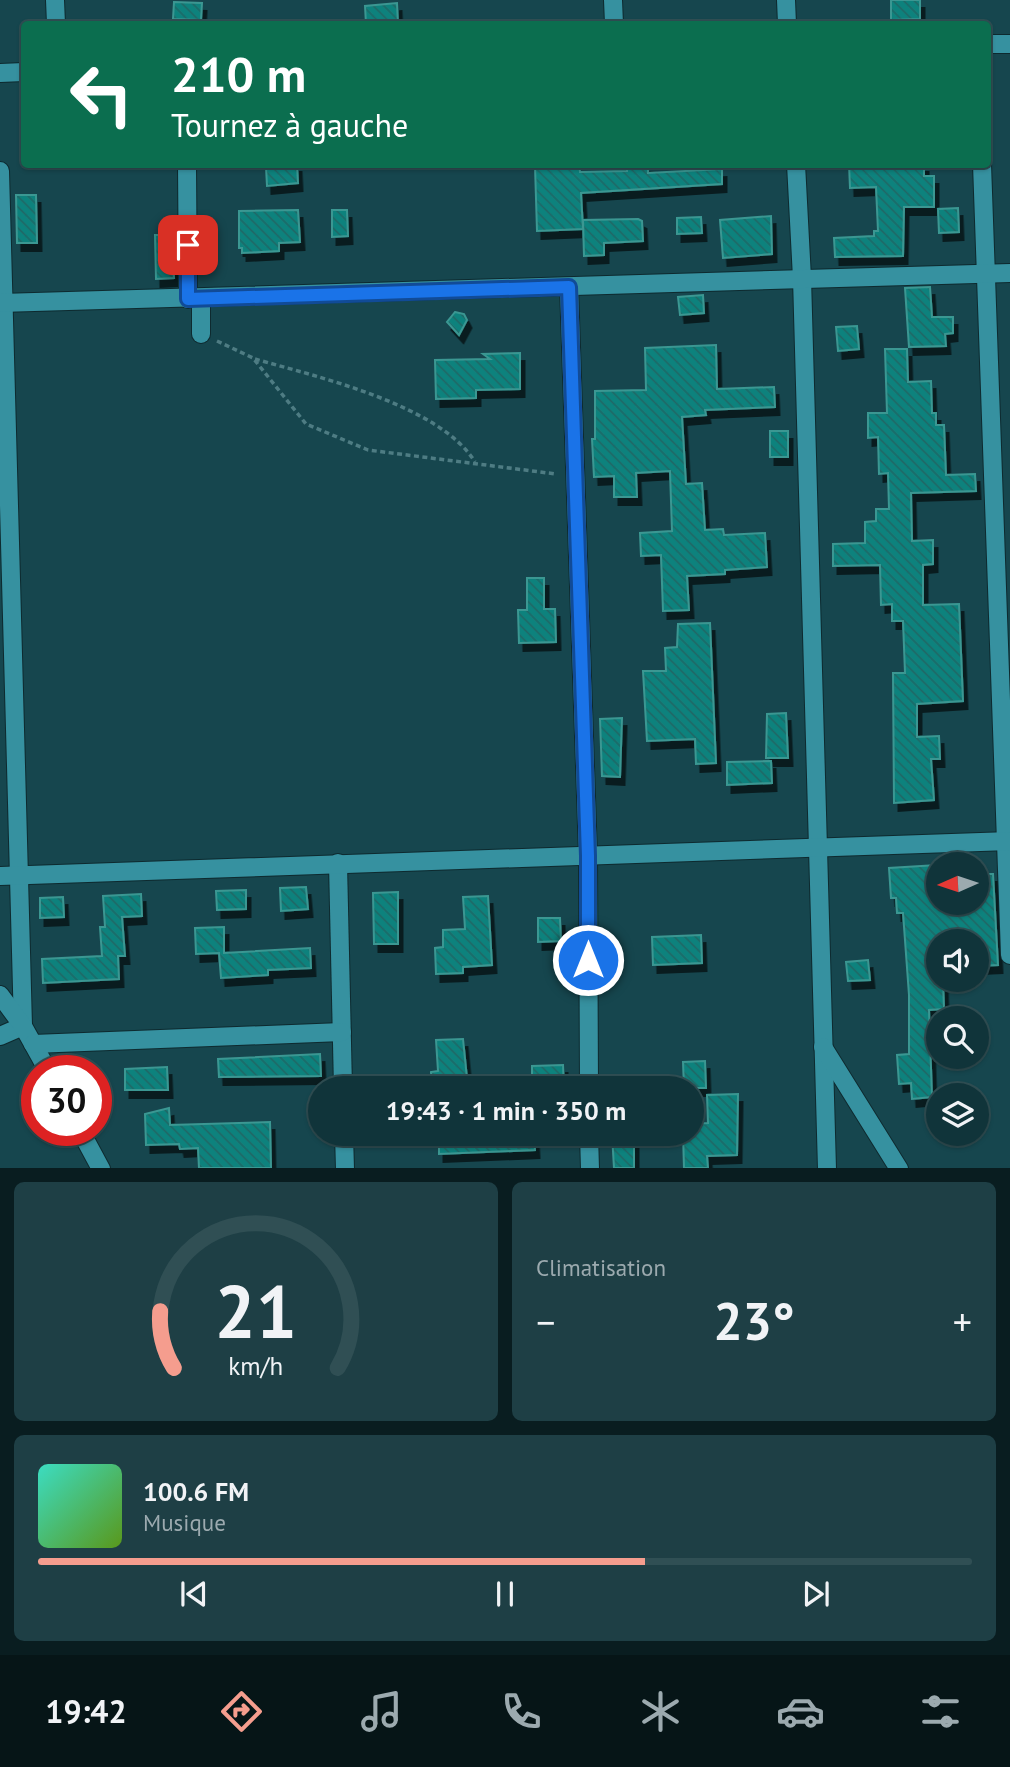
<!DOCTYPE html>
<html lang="fr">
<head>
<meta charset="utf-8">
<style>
	body { margin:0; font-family:"PT Sans",sans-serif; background:#1e3f45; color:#f1f3f6; height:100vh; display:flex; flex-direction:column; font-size:26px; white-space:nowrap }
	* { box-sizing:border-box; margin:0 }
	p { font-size:23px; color:#9caaaf }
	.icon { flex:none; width:38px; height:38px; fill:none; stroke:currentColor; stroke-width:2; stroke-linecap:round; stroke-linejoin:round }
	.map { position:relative; height:1168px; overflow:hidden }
	.sheet { display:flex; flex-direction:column; gap:14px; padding:14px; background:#091d20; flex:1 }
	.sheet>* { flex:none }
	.guide { position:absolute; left:21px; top:21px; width:970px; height:147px; border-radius:7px; box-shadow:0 2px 5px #0004,0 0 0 2px #304f54; background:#0b6e4f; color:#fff; overflow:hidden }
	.needle { width:46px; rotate:267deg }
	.tools { position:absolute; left:926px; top:852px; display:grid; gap:14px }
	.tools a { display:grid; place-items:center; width:63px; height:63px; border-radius:50%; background:#10343a; box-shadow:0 2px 5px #0004,0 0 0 2px #304f54; font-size:35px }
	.speed { position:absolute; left:21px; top:1055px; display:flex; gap:14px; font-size:35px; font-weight:700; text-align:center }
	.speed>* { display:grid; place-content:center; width:91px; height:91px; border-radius:50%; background:#10343a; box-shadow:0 2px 5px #0004,0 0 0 2px #304f54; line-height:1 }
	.speed .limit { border:10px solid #d22; background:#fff; color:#111 }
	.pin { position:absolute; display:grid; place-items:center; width:60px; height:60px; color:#fff; margin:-30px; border-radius:14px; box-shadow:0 4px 10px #0006 }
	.me { position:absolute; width:77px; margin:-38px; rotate:0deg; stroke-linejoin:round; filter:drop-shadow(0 0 5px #0008) }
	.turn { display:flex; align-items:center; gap:24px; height:147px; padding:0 35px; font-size:32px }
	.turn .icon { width:91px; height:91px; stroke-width:2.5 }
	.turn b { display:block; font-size:49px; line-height:60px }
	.big { font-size:52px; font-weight:800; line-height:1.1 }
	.sheet .widget { flex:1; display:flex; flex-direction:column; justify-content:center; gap:10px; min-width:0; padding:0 24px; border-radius:10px; background:#1e3f45 }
	.sheet .dial { align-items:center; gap:0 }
	.dial svg { height:182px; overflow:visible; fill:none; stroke:#304f54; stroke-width:7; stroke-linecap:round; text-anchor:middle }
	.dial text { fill:#f1f3f6; stroke:none }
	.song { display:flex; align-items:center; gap:21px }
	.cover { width:84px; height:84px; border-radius:10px; background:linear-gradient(135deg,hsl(170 70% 55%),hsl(90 70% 35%)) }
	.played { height:7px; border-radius:4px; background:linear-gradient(90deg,#f59d8e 65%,#304f54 65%) }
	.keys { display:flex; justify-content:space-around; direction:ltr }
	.heat { display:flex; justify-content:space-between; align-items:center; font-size:38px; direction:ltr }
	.sheet .tiles { flex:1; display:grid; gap:14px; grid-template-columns:1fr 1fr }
	.widget:last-child { grid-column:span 2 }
	.trip { position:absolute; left:308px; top:1076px; width:396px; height:70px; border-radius:35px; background:#10343a; box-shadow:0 2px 5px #0004,0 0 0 2px #304f54; font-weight:800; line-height:70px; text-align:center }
	.menu { display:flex; height:112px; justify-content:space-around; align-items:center; background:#061517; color:#9caaaf }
	.menu .icon { width:49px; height:49px }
	.menu .current { color:#f59d8e }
	.menu b { font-size:32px; color:#f1f3f6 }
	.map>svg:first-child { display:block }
</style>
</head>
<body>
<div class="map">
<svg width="1010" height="1169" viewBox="0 0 1010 1169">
	<defs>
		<pattern id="building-back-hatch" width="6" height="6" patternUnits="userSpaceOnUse" patternTransform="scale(1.75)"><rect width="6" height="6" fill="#0f827d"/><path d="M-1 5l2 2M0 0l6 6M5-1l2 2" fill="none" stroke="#1f6967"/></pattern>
		<filter id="shadow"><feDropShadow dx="4.5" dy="8" stdDeviation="0" flood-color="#0009"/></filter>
	</defs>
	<rect width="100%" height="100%" fill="#16464e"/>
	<!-- building -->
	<g fill="url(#building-back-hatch)" stroke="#3b9792" stroke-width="2" filter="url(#shadow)">
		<polygon points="891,0 920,0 920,19 891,20"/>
		<polygon points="174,2 202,3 201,20 173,19"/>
		<polygon points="397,3 398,24 366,24 365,6"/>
		<polygon points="276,164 297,164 298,183 267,186 266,167"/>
		<polygon points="579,164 580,172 627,171 627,164 648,164 648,173 722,169 722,184 581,193 583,229 537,231 535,166"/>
		<polygon points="849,164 924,164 924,176 934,176 934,207 904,207 903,256 835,257 834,238 874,236 874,231 878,231 876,187 850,188"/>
		<polygon points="16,195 36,195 37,243 17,243"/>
		<polygon points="958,208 959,232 939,233 938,209"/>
		<polygon points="298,210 300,242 279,243 279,251 242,253 242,248 239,248 239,211"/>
		<polygon points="332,210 347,210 348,236 332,237"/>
		<polygon points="771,216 772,254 723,258 720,220"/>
		<polygon points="701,217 702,233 677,234 677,218"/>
		<polygon points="638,219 642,221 643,241 604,243 604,255 584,256 583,220"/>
		<polygon points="155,235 172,235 174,278 156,279"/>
		<polygon points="930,287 932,317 953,317 953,333 945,334 946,346 909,347 905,288"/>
		<polygon points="703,295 704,313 680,315 678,297"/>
		<polygon points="455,312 464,314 467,320 459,335 447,322"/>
		<polygon points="857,326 859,349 838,351 836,327"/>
		<polygon points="716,345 717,389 774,387 775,407 705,410 706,415 682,417 686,484 702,483 705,530 723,529 724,535 765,533 767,567 725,570 725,574 687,576 689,610 663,611 661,555 641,556 640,533 672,531 670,471 636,473 637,497 614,497 614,476 594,477 592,439 595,439 595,391 646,390 645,348"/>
		<polygon points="885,349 907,349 908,382 931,381 932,413 936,413 936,425 944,425 946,475 975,474 976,491 911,493 912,541 933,540 933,564 923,565 923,605 959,604 963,701 917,704 917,737 939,736 940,759 931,759 934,800 894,803 893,673 905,673 903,621 892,621 892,604 881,605 880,565 833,566 833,544 865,543 865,522 876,521 876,509 889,509 888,473 879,474 878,437 868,438 868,413 887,413"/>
		<polygon points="520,353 520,389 476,390 476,398 436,399 435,360 490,359 483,354"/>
		<rect x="770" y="431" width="18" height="26"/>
		<polygon points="527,578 544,578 544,609 555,609 556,642 519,643 518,610 527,610"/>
		<polygon points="710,623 716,763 696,764 695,739 647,741 643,671 666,671 665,648 677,647 678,624"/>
		<polygon points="786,713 788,758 766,758 767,714"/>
		<polygon points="622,718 620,777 602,776 600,719"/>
		<polygon points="771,761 772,783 727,785 727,762"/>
		<polygon points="937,865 938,903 976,903 976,874 993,874 998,965 978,966 976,942 938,942 938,980 943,980 944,1009 929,1010 932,1097 912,1099 911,1083 899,1084 897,1055 909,1054 909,995 903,913 897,913 896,898 891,898 889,868"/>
		<polygon points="306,887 308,909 281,911 280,888"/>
		<polygon points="246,890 246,909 217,910 216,891"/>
		<polygon points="398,892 398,944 374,944 373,893"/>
		<polygon points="141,894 142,916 122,917 125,956 118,956 119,979 43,983 42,959 102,956 100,927 105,927 103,896"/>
		<polygon points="488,896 492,965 463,967 463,973 436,974 435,948 443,947 443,930 465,929 463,897"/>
		<polygon points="63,897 64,917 40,918 40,898"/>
		<polygon points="538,918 560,918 561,941 538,942"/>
		<polygon points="224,927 224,953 310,948 311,968 268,970 268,975 221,978 219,953 196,954 195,928"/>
		<polygon points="701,935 702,963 653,965 652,937"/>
		<polygon points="868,960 870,980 848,981 846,962"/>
		<polygon points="463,1039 468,1088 432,1088 431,1072 438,1071 436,1040"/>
		<polygon points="320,1054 321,1076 219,1077 218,1059"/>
		<polygon points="705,1061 706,1088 684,1088 683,1062"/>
		<polygon points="563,1065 564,1088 548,1088 548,1082 532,1083 532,1066"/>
		<polygon points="167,1067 168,1090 125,1090 125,1069"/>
		<polygon points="738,1094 737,1155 707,1156 708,1168 684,1168 683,1134 691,1134 691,1124 708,1123 707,1095"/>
		<polygon points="169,1108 170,1125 270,1122 271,1168 199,1168 198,1148 180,1149 179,1144 146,1145 145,1114"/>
		<polygon points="439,1134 534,1134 535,1150 439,1154"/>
		<polygon points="612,1134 634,1134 634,1168 614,1168"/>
	</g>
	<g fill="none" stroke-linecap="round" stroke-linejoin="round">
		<defs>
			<g id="street">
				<polyline points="55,0 56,24"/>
				<polyline points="613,0 614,24"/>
				<polyline points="786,0 787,24"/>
				<polyline points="987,44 1010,44"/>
				<polyline points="0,73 24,72"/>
				<polyline points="187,164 188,299"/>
				<polyline points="796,164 802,278 827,1169"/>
				<polyline points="982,164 1010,955"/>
				<polyline points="0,171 23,1026 0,1036"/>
				<polyline points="569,287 588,856 589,1088"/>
				<polyline points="201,299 201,334"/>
				<polyline points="0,303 1010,273"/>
				<polyline points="338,863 343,1088"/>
				<polyline points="0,876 1010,841"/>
				<polyline points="0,995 23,1026 48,1071"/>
				<polyline points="33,1044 342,1032"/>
				<polyline points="823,1047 899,1169"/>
				<polyline points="80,1130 101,1169"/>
				<polyline points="344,1134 345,1169"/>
				<polyline points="589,1134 590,1169"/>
			</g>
		</defs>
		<!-- street casing -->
		<use href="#street" stroke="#0e2a2f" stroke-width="20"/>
		<!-- path -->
		<g stroke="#4e7c83" stroke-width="3.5" stroke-dasharray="5 3.5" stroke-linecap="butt">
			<polyline points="217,341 253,358 306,424 368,450 556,474"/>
			<path d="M255,359C318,377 440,405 475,462"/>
		</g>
		<!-- street -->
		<use href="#street" stroke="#3691a0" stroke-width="18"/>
	</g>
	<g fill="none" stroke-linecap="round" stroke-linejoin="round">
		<defs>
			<polyline id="route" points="188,245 188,299 569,287 588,856 588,960"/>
		</defs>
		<!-- route casing -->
		<use href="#route" stroke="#114b97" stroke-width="18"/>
		<!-- route -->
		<use href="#route" stroke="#1a73e8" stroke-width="12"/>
	</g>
</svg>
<div class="tools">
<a><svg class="needle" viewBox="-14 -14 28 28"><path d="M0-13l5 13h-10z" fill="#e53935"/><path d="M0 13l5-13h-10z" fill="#9caaaf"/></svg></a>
<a><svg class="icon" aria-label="sound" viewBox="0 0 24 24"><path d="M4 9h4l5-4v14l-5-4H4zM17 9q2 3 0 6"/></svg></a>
<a><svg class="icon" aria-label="search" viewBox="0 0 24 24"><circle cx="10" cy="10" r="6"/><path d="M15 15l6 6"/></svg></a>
<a><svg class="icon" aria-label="layers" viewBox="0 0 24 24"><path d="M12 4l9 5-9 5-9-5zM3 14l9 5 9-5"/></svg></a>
</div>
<div class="speed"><div class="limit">30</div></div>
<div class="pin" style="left:188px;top:245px;background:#d93025"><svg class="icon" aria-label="arrive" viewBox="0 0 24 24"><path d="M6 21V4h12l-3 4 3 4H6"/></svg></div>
<svg class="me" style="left:588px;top:960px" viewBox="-20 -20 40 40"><circle r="17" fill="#1a73e8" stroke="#fff" stroke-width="3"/><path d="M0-11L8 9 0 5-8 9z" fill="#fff"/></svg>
<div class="trip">19:43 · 1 min · 350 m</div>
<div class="guide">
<div class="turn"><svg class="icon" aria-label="left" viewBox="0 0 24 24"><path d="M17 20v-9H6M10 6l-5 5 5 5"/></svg><div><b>210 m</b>Tournez à gauche</div></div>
</div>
</div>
<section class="sheet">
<div class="tiles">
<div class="widget dial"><svg viewBox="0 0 100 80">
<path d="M14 69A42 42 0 1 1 86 69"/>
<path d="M14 69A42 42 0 0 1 8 44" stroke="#f59d8e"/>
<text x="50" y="56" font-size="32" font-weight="700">21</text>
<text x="50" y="72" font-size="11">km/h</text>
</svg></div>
<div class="widget"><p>Climatisation</p>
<div class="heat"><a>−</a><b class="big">23°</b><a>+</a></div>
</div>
<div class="widget">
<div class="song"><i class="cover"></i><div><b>100.6 FM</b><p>Musique</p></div></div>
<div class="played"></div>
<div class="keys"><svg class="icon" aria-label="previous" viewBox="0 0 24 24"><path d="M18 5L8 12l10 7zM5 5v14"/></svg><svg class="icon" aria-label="pause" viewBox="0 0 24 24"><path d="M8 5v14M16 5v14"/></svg><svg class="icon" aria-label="next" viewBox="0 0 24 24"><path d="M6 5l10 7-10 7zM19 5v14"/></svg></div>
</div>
</div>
</section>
<nav class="menu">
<b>19:42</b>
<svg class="icon current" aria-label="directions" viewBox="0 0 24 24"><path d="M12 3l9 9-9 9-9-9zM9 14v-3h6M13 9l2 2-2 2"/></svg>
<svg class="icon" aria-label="music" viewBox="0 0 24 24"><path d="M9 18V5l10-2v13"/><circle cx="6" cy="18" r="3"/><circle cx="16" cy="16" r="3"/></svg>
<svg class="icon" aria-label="phone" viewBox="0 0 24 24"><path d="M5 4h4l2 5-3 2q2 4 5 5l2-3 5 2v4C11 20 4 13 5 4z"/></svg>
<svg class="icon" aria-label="climate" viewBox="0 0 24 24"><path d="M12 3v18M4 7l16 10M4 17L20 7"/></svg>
<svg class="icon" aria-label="car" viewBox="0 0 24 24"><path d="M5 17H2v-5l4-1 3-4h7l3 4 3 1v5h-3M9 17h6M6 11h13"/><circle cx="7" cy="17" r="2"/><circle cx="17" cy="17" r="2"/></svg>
<svg class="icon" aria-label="filters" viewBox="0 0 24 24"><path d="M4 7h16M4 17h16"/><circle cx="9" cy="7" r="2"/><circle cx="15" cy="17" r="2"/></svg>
</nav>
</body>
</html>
